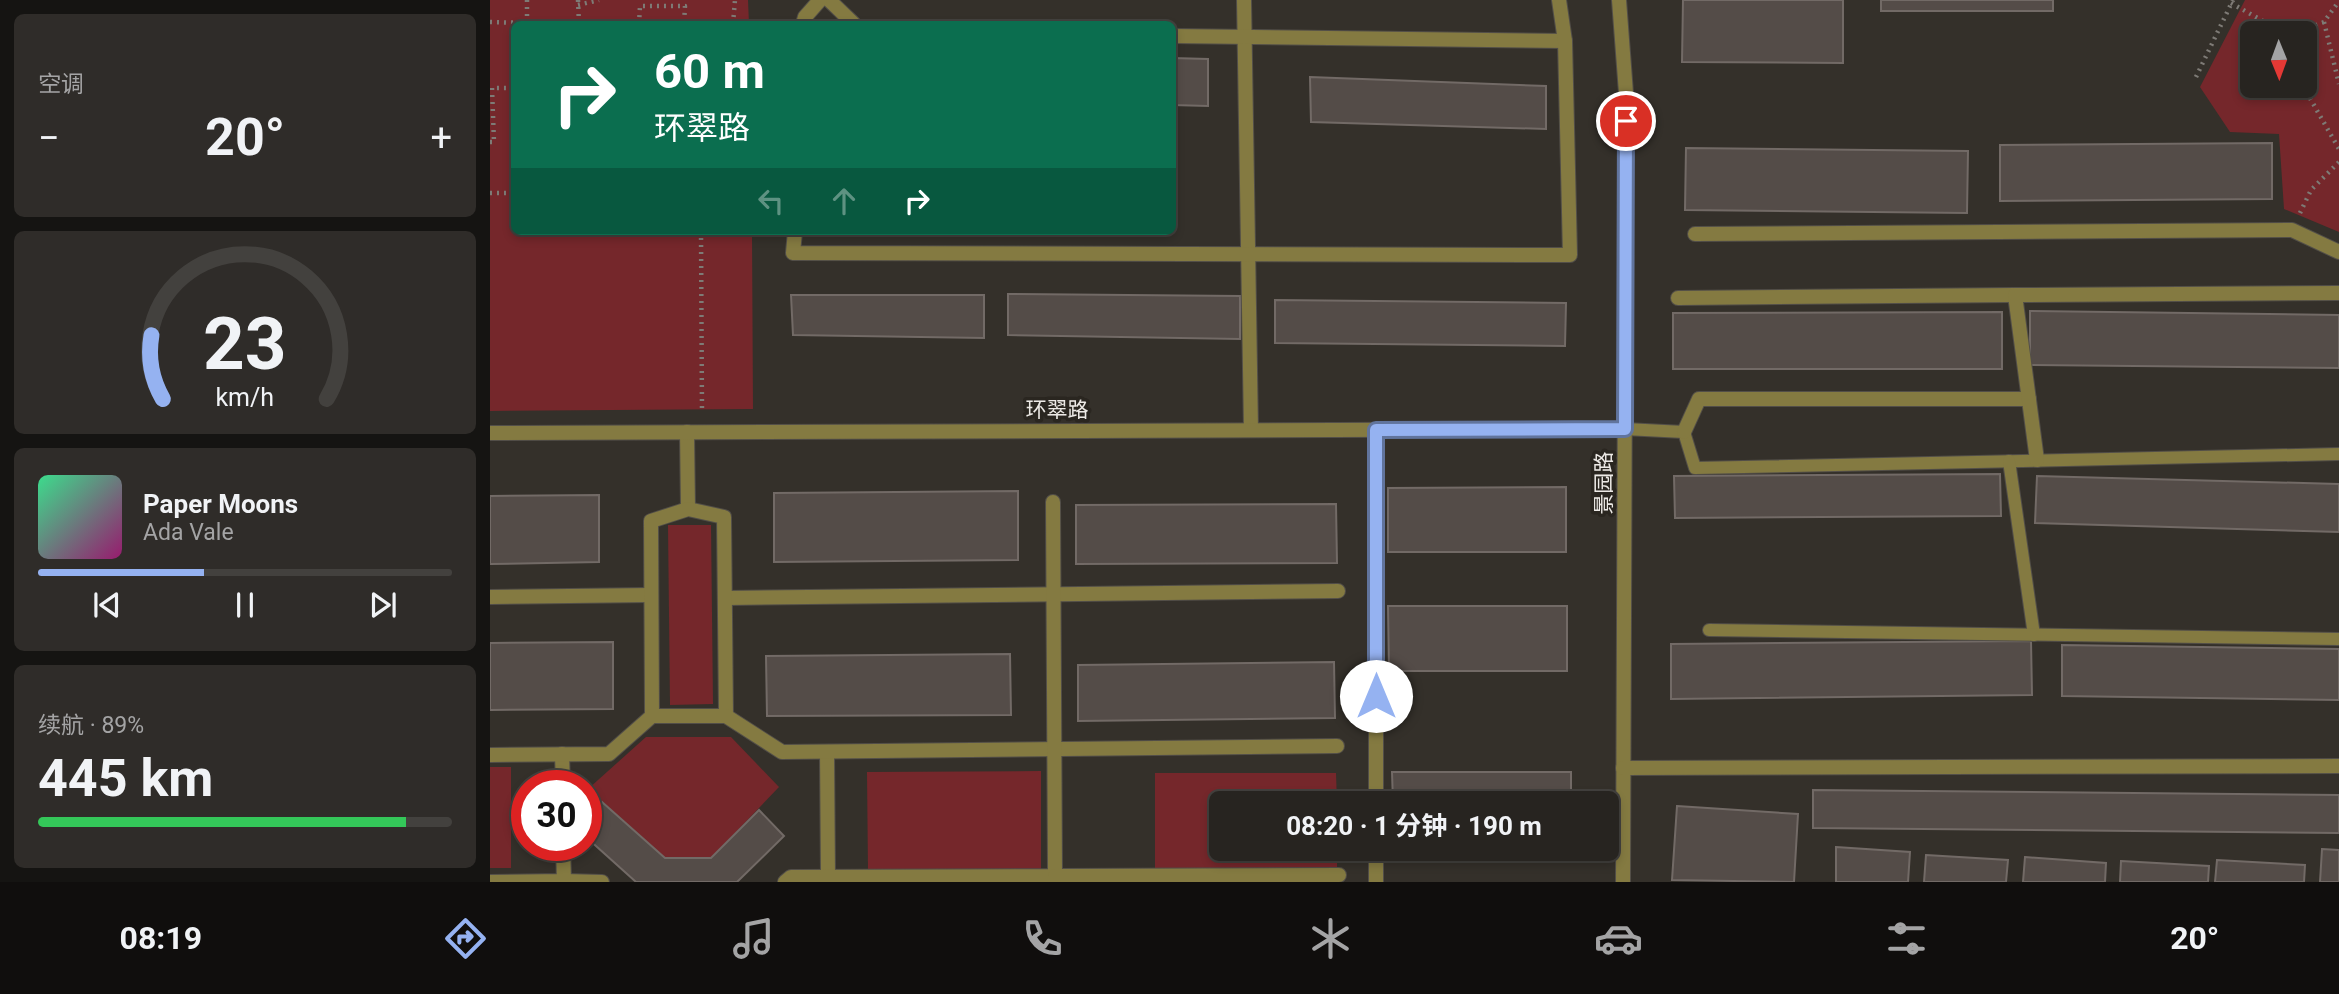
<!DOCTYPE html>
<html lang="zh">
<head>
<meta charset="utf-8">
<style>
	body { margin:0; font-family:Roboto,"Noto Sans SC",sans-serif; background:#2f2c29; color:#f1f3f6; height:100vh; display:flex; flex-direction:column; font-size:26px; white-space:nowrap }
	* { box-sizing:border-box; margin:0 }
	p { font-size:23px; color:#a4a4a5 }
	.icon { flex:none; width:38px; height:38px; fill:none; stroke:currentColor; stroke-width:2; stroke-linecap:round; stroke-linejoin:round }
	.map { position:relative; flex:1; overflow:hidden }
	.side { display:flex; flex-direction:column; gap:14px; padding:14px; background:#151412; width:490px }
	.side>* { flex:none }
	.guide { position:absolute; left:21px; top:21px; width:665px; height:214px; border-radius:10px; box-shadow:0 4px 10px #0003,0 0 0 2px #43413e; background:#0b6e4f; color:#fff; overflow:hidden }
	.needle { width:46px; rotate:179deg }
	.fabs { position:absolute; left:1750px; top:21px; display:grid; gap:14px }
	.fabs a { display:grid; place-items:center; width:77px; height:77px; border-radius:10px; background:#272420; box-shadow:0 4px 10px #0003,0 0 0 2px #43413e; font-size:35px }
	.speed { position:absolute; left:21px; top:770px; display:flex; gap:14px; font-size:35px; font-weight:700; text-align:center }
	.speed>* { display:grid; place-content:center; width:91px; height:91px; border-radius:50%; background:#272420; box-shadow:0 4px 10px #0003,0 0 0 2px #43413e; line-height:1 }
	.speed .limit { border:10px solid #d22; background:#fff; color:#111 }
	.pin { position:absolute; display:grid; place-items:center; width:60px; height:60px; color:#fff; margin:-30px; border:4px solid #fff; border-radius:50%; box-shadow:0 2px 7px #0007 }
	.me { position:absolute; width:77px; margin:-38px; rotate:0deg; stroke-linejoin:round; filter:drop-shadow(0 0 5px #0008) }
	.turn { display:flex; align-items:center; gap:24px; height:147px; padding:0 28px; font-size:32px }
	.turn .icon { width:91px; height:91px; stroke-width:2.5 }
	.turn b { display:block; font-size:49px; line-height:60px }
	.lanes { display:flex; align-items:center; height:66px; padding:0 28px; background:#0003; justify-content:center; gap:35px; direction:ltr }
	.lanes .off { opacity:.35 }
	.big { font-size:52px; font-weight:700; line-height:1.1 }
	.side .card { flex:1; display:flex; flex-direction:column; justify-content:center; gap:10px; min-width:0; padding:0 24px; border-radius:10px; background:#2f2c29 }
	.side .dial { align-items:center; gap:0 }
	.dial svg { height:182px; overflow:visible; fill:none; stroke:#43413e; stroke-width:7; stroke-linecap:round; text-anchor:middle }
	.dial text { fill:#f1f3f6; stroke:none }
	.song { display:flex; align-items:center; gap:21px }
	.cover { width:84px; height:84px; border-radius:10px; background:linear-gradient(135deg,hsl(150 70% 55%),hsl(320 70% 35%)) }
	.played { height:7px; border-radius:4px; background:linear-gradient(90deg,#95b2f1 40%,#43413e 40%) }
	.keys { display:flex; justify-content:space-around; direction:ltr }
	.heat { display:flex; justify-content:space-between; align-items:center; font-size:38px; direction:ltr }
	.charge { height:10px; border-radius:5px; background:linear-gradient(90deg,#34c759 89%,#43413e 0) }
	.trip { position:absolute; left:719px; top:791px; width:410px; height:70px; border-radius:10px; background:#272420; box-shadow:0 4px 10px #0003,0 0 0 2px #43413e; font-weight:700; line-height:70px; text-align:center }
	.tab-bar { display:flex; height:112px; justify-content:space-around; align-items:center; background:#100e0d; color:#a4a4a5 }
	.tab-bar .icon { width:49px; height:49px }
	.tab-bar .selected { color:#95b2f1 }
	.tab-bar b { font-size:32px; color:#f1f3f6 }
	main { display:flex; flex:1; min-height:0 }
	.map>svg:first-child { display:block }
</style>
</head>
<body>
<main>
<section class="side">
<div class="card"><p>空调</p>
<div class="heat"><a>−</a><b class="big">20°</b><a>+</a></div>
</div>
<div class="card dial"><svg viewBox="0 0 100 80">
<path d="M14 69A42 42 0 1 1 86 69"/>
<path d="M14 69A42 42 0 0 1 9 41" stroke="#95b2f1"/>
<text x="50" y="56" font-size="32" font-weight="700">23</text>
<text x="50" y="72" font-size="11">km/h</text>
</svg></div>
<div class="card">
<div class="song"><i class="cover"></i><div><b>Paper Moons</b><p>Ada Vale</p></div></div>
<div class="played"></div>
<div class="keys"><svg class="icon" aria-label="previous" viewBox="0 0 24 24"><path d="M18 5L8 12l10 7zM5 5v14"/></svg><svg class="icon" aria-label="pause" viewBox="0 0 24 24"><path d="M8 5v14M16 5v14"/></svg><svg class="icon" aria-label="next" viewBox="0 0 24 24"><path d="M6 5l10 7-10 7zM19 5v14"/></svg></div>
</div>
<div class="card"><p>续航 · 89%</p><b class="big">445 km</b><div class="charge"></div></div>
</section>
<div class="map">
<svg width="1849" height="882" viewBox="0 0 1849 882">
	<rect width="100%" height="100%" fill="#34302a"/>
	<!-- green -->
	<g fill="#75272b" fill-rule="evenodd">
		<polygon points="0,0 258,0 259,24 24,24 24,231 262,231 263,409 0,411"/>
		<path d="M1755,0H1849V232L1794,209L1789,134L1740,132L1710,87ZM1815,33V86H1762V33Z"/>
		<polygon points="178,525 221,525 223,704 180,705"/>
		<polygon points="156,737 241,737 289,787 221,858 175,858 98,789"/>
		<rect x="0" y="767" width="21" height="101"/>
		<polygon points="551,771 551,871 378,871 377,772"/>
		<polygon points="665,773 846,773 847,803 732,803 732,849 847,849 847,871 665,871"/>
	</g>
	<!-- building -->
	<g fill="#544c48" stroke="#726a66" stroke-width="2">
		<polygon points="1193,0 1353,0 1353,63 1192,62"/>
		<rect x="1391" y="0" width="172" height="11"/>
		<polygon points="682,58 718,59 718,106 682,105"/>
		<polygon points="820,77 1056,86 1056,129 821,122"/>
		<polygon points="1782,143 1782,199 1510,201 1510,145"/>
		<polygon points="1196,148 1478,151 1477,213 1195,210"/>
		<polygon points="518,294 750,296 750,339 518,335"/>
		<polygon points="301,295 494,295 494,338 303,335"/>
		<polygon points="785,300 1076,303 1075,346 785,343"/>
		<polygon points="1540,311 1849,315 1849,368 1540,365"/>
		<polygon points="1512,312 1512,369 1183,369 1183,313"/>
		<polygon points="1510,474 1511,516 1185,518 1184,476"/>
		<polygon points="1547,476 1849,484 1849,532 1545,523"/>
		<polygon points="1076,487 1076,552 898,552 898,488"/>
		<polygon points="528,491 528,560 284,562 284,493"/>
		<polygon points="109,495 109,562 0,564 0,496"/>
		<polygon points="846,504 847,563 586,564 586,505"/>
		<polygon points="898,606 1077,606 1077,671 899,671"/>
		<polygon points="1541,641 1542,695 1181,699 1181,644"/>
		<polygon points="123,642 123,709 0,710 0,643"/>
		<polygon points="1572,645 1849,649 1849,700 1572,696"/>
		<polygon points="520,654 521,715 277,716 276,656"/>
		<polygon points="844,662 845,718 588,721 588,665"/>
		<polygon points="902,772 1081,772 1081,803 903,803"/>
		<polygon points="1323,790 1849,795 1849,833 1323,828"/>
		<polygon points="112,802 175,858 221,858 269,810 294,836 247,882 146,882 96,837 96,820"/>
		<polygon points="1187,806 1308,814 1304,882 1182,880"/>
		<polygon points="1346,847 1420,852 1418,882 1346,882"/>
		<polygon points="1832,849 1849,850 1849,882 1830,882"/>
		<polygon points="1436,855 1518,860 1516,882 1434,882"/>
		<polygon points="1535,857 1616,863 1615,882 1533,882"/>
		<polygon points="1727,860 1815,865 1814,882 1725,882"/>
		<polygon points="1631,861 1719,866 1718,882 1630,882"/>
	</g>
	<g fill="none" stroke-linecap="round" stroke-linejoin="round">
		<defs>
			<g id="service">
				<polyline points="1135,429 1194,432 1205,468 1849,454"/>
				<polyline points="1519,461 1544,635"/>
				<polyline points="1219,630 1849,639"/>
			</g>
			<g id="minor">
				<polyline points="339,0 364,24"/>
				<polyline points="754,0 761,430"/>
				<polyline points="1129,0 1136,93 1133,882"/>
				<polyline points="313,24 315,17 330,0"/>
				<polyline points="682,36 1075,41"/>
				<polyline points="305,231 303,253 1080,255 1075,41 1069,0"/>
				<polyline points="1205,234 1802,230 1849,252"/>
				<polyline points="1188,298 1525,295"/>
				<polyline points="197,432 198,509"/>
				<polyline points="1194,432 1209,399 1539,399"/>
				<polyline points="0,433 1135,429"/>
				<polyline points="1547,460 1525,295 1849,293"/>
				<polyline points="0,597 161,595"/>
				<polyline points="235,598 848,591"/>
				<polyline points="162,716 161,521 198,509 234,517 236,716"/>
				<polyline points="337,752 338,877"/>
				<polyline points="72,754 73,786"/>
				<polyline points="0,755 119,754 162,716 236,716 292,752 847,746"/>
				<polyline points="1133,768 1849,766"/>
				<polyline points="886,803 886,430"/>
				<polyline points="74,881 112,882"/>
				<polyline points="0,882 74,881 73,845"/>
				<polyline points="295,882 301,877 565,876 563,502"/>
				<polyline points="565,882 565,876 849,875"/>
				<polyline points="886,882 886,849"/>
			</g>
		</defs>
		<!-- service casing -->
		<use href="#service" stroke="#524e48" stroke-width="14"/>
		<!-- minor casing -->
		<use href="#minor" stroke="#524e48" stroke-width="16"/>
		<!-- path -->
		<g stroke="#7e7b76" stroke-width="4.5" stroke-dasharray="2 5" stroke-linecap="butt">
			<polyline points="37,0 37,24"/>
			<polyline points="88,0 89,24"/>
			<polyline points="1741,3 1794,33"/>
			<polyline points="88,5 109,0"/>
			<polyline points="0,22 37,23"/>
			<polyline points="1834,22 1849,84"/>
			<polyline points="149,24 150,6 195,6 194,24"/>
			<polyline points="243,24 245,0"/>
			<polyline points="1806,33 1834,22 1849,1"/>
			<polyline points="1706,77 1743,0"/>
			<polyline points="1813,86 1849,149"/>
			<polyline points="0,142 4,142 2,88 24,88"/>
			<polyline points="0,193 24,193"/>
			<polyline points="1810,213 1821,190 1849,162"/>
			<polyline points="211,231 212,412"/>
		</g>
		<!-- service -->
		<use href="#service" stroke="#847a41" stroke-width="12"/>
		<!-- minor -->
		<use href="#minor" stroke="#847a41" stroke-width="14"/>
	</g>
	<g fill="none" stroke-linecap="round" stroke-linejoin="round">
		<defs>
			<polyline id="route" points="886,696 886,430 1135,429 1136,121"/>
		</defs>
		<!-- route casing -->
		<use href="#route" stroke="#61749d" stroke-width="18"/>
		<!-- route -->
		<use href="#route" stroke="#95b2f1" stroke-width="12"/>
	</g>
	<g text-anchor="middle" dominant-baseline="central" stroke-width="7" stroke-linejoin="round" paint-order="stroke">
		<!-- street labels -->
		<g font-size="21" fill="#edeae6" stroke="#2a2620">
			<text x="567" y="410">环翠路</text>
			<text transform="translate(1114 483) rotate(-90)">景园路</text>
		</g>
	</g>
</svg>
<div class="fabs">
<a><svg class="needle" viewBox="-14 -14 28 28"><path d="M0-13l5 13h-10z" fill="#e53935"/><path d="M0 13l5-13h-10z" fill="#a4a4a5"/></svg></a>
</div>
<div class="speed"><div class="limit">30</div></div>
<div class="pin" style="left:1136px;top:121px;background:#d93025"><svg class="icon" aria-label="arrive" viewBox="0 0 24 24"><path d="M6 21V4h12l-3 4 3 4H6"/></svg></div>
<svg class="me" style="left:886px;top:696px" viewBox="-20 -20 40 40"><circle r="19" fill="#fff"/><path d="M0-13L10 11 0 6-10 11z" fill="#95b2f1"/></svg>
<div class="trip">08:20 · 1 分钟 · 190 m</div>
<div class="guide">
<div class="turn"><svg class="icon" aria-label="right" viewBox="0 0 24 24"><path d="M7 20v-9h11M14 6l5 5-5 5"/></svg><div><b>60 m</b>环翠路</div></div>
<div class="lanes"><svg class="icon off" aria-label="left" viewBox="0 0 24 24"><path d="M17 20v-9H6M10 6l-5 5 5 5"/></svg><svg class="icon off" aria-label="ahead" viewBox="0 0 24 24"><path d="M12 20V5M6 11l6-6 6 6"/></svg><svg class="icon" aria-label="right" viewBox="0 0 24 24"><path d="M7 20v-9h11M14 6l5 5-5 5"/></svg></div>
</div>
</div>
</main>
<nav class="tab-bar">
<b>08:19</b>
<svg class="icon selected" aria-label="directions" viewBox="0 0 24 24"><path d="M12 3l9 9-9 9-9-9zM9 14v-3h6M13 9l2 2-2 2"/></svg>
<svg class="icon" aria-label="music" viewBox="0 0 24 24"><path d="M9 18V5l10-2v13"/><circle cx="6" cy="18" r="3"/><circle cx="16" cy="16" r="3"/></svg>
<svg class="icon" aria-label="phone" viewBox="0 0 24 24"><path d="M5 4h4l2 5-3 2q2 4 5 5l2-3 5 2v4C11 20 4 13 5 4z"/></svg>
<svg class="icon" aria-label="climate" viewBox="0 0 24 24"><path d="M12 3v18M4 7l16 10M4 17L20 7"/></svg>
<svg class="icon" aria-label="car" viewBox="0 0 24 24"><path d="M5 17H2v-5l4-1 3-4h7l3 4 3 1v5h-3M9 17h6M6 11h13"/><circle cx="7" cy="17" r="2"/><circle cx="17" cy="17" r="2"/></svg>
<svg class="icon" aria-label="filters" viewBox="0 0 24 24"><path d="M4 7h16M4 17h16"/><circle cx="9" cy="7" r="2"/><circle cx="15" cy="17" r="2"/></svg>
<b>20°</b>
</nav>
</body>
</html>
